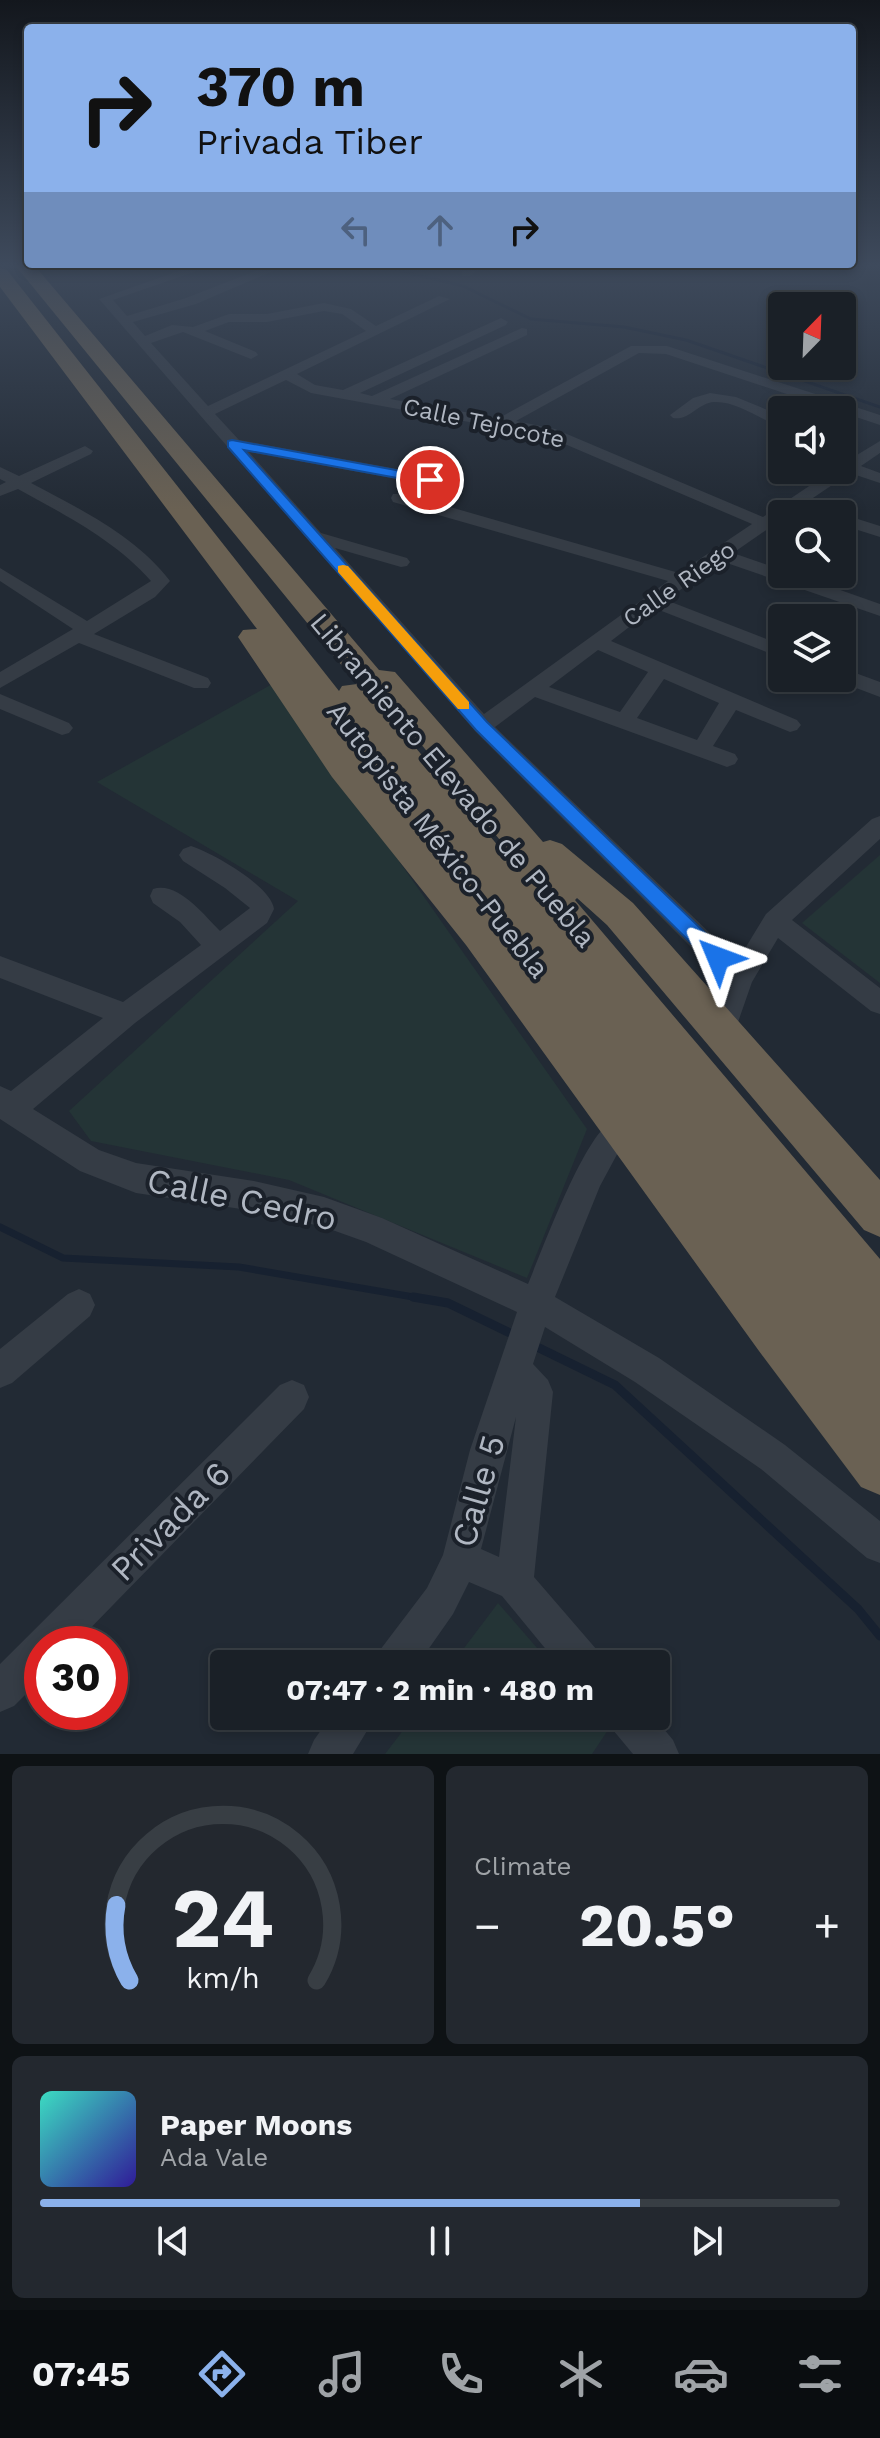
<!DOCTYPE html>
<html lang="en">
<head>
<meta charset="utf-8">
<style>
	body { margin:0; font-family:"Work Sans",sans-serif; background:#23282f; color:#f1f3f6; height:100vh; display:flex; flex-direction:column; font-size:30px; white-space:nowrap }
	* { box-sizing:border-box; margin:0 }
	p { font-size:26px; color:#9fa3a7 }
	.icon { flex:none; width:44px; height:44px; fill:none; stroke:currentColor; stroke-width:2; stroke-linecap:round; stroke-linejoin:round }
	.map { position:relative; height:1754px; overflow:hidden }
	.details { display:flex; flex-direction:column; gap:12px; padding:12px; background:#0e1215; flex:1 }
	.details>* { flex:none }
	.banner { position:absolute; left:24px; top:24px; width:832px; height:244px; border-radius:8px; box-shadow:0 4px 12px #0003,0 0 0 2px #383e44; background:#8bb1eb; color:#111; overflow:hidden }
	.needle { width:52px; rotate:23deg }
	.controls { position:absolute; left:768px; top:292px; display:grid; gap:16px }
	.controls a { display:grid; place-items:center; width:88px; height:88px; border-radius:8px; background:#1a2027; box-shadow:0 4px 12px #0003,0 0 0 2px #383e44; font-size:40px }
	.speed { position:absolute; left:24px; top:1626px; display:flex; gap:16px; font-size:40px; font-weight:700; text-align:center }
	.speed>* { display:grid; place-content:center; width:104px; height:104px; border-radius:50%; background:#1a2027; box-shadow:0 4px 12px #0003,0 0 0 2px #383e44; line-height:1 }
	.speed .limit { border:12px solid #d22; background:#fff; color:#111 }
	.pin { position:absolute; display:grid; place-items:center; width:68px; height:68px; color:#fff; margin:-34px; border:4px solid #fff; border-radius:50%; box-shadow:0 2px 8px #0007 }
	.me { position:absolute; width:88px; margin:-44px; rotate:314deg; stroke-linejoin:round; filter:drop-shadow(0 0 6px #0008) }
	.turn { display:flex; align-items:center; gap:28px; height:168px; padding:0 40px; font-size:36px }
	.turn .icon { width:104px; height:104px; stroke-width:2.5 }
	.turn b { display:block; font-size:56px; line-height:68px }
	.lanes { display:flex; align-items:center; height:76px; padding:0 40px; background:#0003; justify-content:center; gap:40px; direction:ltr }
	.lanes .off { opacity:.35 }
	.big { font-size:60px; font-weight:700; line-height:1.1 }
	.details .widget { flex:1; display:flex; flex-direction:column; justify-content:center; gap:12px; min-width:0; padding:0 28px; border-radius:12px; background:#23282f }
	.details .dial { align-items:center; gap:0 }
	.dial svg { height:208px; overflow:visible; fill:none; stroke:#383e44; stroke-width:7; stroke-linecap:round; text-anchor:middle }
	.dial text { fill:#f1f3f6; stroke:none }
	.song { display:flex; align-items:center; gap:24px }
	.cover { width:96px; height:96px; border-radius:12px; background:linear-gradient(135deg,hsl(170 70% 55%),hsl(250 70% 35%)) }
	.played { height:8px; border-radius:4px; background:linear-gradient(90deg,#8bb1eb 75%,#383e44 75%) }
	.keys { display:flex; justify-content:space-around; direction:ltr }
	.heat { display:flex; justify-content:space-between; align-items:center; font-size:44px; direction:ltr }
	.details .tiles { flex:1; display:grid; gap:12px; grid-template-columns:1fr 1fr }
	.widget:last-child { grid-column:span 2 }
	.trip { position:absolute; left:210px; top:1650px; width:460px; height:80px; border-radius:8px; background:#1a2027; box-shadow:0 4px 12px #0003,0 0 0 2px #383e44; font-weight:700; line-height:80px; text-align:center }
	.menu { display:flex; height:128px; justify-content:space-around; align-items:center; background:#0a0d10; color:#9fa3a7 }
	.menu .icon { width:56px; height:56px }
	.menu .current { color:#8bb1eb }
	.menu b { font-size:36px; color:#f1f3f6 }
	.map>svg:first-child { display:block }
</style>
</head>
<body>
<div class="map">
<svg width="880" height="1754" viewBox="0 0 880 1754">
	<rect width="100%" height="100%" fill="#222a34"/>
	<!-- green -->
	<g fill="#243436">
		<polygon points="274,683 587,1129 527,1278 289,1180 91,1141 69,1111 298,901 97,782"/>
		<polygon points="880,855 880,983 802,923"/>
		<polygon points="498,1603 551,1664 452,1664"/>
		<polygon points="414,1716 596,1716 608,1730 592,1754 385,1754"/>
	</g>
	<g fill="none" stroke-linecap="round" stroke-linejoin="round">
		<!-- stream-far2 -->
		<g stroke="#172130" stroke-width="3">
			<polyline points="376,265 463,286 531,319 624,327 686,340 880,407"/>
			<polyline points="67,269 93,265"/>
		</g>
		<!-- stream-far1 -->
		<polyline stroke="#172130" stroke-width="7" points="0,1227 63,1258 239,1267 425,1299"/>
		<!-- stream -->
		<g stroke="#172130" stroke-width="9">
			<polyline points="413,1297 448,1303 516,1336"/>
			<polyline points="533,1345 615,1385 858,1609 880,1636"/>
		</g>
		<!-- minor -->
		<g fill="#353c45" fill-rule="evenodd">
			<path d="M196,265H214L113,300L127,316L186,298L271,265H287L196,304L133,322L145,336L172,325L193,327L229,314H267L324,303L351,309L376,326L439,296L450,299L297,374L315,385L343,390L501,318L508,322L506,325L360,393L372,396L522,328L527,329V335L390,399L499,418L631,346H667L880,415V425L666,354L639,353L516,421L555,429L763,517L833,470H842V464L880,441V453L861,466L880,473V483L850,473L807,502L835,514H809L796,510L782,514V519L733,553L782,570V574H795L880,604V616L721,561L666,600L782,645V658L654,608L611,641L797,720L801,725L797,730L790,732L736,710L713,746L735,754L738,759L735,764L727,767L535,697L495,727L738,960L766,914L872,819L880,816V839L792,920L880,988V1014L871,1011L778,938L752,982L737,1025L728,1029L719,1025L715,1017L726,982L475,731L99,299ZM324,311L342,314L366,331L208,406L151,343L183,332L251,359L258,355L256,352L205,331L229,322H267ZM286,380L311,393L546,436L752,524L679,573L405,494H393L391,498L393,502L668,581L484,714L335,548L401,567L407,566L410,562L407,558L321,533L249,452L430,485L438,480L430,475L239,440L215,414ZM598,650L648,672L620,712L549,687ZM664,679L719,703L697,740L637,718Z"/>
			<polygon points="469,265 483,265 470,276 462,276 462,270"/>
			<path d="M710,393L736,397L782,416V427C760,420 738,401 714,402C698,403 689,421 673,418L670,415L693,398Z"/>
			<path d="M85,446L93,451L91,454L31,483C80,509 136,536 170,581L155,597L94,634L208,678L211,683L208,688H194L79,643L0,688V672L73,629L0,581V568L87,621L151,581C115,540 65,515 18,489L0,496V485L6,482L0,479V467L19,476Z"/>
			<polygon points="841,514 842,514 880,526 880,537 842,525"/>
			<polygon points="842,668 880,682 880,697 835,680 842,678"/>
			<polygon points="0,694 69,723 73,728 69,733 62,735 0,709"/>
			<path d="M191,846C213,853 271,886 274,909L267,923L135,1023L33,1109L99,1150L136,1163L254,1181L324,1197L382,1218L528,1284C542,1251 585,1132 614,1120L624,1124L628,1134L600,1186L555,1297L659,1358L785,1445L880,1521V1563L867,1558L761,1469L635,1382L545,1327L533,1364L548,1380L553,1392L534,1577L597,1650L603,1664H558L502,1596L469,1582L453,1614L418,1664H374L380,1650L427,1588L443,1555L470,1450L517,1312L366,1242L324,1227L254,1211L136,1193L80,1171L0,1119V1086L11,1091L103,1018L0,978V956L123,1002L201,945L180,922L153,903L150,896L153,889C178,881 204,915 220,931L250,908L225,888L183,861L179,855L183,849ZM516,1417L499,1557L481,1549Z"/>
			<polygon points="79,1289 90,1294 95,1305 90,1316 12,1383 0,1388 0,1349 68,1294"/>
			<polygon points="292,1380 304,1385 309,1397 304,1409 75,1644 42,1644 42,1678 14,1706 0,1712 0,1664 280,1385"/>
			<polygon points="331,1716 376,1716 353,1754 308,1754 314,1740"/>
			<polygon points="607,1716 653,1716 673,1740 679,1754 633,1754 613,1730"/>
		</g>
		<!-- highway -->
		<path fill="#6a6153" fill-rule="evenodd" d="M15,265H34L379,670L395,672L543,842L550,840L562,844L633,903L880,1180V1237L864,1230L607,925L577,898L575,900L880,1259V1495L861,1487L759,1351L466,945L332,777L238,637L243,630L257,629L0,287V268L7,270L339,691L342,686L357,684ZM397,715L523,868L520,872L389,716Z"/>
	</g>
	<!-- sky -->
	<linearGradient id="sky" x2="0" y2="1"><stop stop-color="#13171d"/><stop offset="0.52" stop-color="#3e4a5c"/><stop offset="1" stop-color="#3e4a5c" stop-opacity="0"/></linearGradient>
	<rect width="880" height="510" fill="url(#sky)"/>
	<!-- route -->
	<polygon fill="#1a73e8" stroke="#114b97" stroke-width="2" points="232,440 434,477 434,483 430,484 244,450 487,722 725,952 728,958 725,963 711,963 476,730 228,447 228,441"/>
	<!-- slow -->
	<polygon fill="#f59e0b" points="343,565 348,566 469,702 469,709 458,709 338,572 338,566"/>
	<g text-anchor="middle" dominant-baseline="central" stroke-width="8" stroke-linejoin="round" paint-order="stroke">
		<!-- far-street labels -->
		<g font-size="24" fill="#b0b7c2" stroke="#1b212a">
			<text transform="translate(484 423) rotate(12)">Calle Tejocote</text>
			<text transform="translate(679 584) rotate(-35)">Calle Riego</text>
		</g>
		<!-- street labels -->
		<g font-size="28" fill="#b0b7c2" stroke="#1b212a">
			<text transform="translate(453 780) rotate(50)">Libramiento Elevado de Puebla</text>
			<text transform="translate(438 840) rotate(52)">Autopista México-Puebla</text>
		</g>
		<!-- near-street labels -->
		<g font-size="34" fill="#b0b7c2" stroke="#1b212a">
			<text transform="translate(242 1199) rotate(12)">Calle Cedro</text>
			<text transform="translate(478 1491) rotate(-74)">Calle 5</text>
			<text transform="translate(170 1521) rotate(-45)">Privada 6</text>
		</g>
	</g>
</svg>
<div class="controls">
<a><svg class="needle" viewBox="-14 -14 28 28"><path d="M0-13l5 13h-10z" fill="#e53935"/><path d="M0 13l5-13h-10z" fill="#9fa3a7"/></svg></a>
<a><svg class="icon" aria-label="sound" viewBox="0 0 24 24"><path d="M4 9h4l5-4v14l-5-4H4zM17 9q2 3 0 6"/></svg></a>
<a><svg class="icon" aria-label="search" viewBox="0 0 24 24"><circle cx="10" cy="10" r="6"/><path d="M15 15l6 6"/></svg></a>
<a><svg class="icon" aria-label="layers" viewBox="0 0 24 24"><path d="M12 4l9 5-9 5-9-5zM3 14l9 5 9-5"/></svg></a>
</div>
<div class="speed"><div class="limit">30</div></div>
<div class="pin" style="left:430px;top:480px;background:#d93025"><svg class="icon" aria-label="arrive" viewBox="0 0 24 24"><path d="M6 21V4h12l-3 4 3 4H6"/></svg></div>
<svg class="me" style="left:718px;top:958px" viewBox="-20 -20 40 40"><path d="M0-17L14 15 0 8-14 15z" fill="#1a73e8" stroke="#fff" stroke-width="4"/></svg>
<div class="trip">07:47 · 2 min · 480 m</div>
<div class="banner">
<div class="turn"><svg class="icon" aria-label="right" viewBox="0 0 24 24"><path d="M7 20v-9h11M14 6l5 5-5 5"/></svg><div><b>370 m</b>Privada Tiber</div></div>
<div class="lanes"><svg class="icon off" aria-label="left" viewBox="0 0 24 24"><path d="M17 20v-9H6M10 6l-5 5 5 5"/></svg><svg class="icon off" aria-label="ahead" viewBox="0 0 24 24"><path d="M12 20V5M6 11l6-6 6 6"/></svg><svg class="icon" aria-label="right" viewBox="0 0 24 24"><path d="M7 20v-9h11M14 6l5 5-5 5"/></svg></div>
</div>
</div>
<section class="details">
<div class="tiles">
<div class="widget dial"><svg viewBox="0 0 100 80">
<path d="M14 69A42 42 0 1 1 86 69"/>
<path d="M14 69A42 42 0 0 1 9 40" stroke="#8bb1eb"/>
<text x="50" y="56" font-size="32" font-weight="700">24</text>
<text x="50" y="72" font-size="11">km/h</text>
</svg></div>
<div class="widget"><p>Climate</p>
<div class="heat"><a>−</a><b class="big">20.5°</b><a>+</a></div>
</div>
<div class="widget">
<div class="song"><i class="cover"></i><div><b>Paper Moons</b><p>Ada Vale</p></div></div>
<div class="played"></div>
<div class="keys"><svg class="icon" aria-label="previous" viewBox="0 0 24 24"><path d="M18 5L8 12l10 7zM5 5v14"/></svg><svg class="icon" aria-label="pause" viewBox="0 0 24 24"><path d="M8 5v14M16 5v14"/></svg><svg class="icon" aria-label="next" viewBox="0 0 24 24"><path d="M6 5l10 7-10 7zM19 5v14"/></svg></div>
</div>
</div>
</section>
<nav class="menu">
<b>07:45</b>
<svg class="icon current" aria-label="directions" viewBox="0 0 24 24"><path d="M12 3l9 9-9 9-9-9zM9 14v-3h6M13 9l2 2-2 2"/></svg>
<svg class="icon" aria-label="music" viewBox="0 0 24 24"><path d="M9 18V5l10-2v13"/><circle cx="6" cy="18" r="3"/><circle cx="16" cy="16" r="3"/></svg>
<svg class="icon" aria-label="phone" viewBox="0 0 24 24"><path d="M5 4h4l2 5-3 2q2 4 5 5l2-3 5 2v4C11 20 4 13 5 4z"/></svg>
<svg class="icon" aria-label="climate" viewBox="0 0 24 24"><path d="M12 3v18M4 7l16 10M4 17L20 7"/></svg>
<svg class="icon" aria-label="car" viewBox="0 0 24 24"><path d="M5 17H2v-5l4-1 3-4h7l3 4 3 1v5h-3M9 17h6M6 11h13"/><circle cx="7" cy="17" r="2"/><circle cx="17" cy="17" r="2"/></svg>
<svg class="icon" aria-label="filters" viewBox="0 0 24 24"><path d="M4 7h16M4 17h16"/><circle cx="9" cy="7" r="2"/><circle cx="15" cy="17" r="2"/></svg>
</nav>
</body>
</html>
